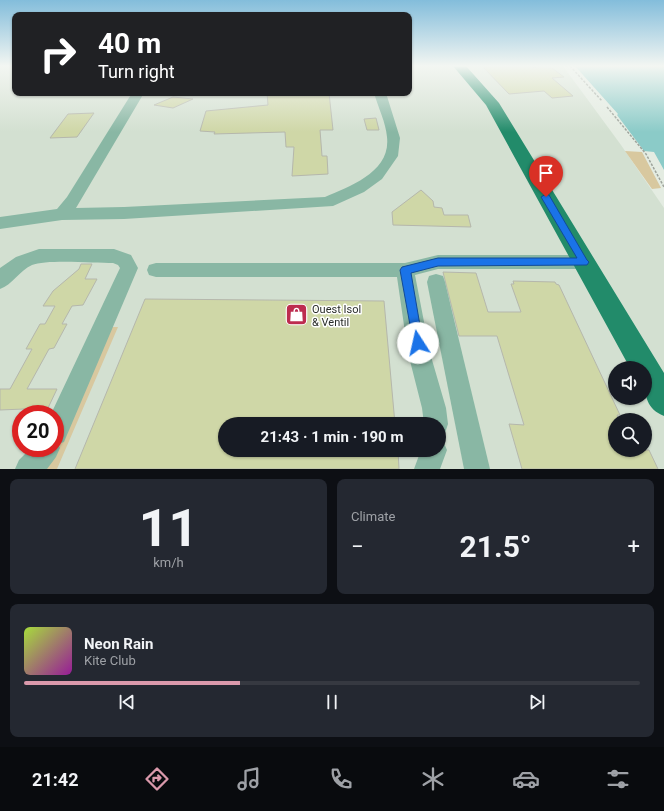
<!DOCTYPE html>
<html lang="en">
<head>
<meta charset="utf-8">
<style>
	body { margin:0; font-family:Roboto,sans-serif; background:#242831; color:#f1f3f6; height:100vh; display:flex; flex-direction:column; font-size:15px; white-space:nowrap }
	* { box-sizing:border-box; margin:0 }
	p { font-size:13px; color:#9ea1a6 }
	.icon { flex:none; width:22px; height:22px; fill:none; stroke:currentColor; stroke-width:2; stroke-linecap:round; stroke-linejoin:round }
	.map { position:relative; height:469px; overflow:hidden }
	.side { display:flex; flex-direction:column; gap:10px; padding:10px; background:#0d0f14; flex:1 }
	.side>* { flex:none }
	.hud { position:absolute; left:12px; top:12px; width:400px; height:84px; border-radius:8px; box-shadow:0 1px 3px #0004; background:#202124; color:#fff; overflow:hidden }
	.fabs { position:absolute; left:608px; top:361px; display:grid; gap:8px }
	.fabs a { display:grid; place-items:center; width:44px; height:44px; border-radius:50%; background:#171b24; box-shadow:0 1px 3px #0004; font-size:20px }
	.speed { position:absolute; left:12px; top:405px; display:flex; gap:8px; font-size:20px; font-weight:700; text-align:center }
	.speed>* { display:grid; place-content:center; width:52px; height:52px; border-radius:50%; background:#171b24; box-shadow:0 1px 3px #0004; line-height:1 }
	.speed .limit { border:6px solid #d22; background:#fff; color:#111 }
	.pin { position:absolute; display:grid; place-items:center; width:34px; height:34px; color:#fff; margin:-41px -17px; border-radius:50% 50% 50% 0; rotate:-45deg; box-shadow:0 0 4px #0007 }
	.pin .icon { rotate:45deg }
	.me { position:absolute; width:44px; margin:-22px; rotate:350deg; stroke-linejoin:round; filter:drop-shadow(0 0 3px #0008) }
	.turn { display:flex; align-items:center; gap:14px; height:84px; padding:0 20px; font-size:18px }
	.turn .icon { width:52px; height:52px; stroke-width:2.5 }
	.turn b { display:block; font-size:28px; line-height:34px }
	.big { font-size:30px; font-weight:700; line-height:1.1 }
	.side .card { flex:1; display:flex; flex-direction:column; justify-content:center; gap:6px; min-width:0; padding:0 14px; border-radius:8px; background:#242831 }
	.side .dial { align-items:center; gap:0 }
	.dial b { font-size:52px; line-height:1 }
	.song { display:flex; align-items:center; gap:12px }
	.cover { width:48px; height:48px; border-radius:6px; background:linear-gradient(135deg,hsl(80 70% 55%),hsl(300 70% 35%)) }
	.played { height:4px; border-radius:2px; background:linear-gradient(90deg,#da99ab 35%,#363941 35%) }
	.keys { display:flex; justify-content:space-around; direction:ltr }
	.heat { display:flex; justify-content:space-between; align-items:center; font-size:22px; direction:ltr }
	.side .tiles { flex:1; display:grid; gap:10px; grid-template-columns:1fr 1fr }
	.card:last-child { grid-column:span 2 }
	.trip { position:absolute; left:218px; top:417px; width:228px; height:40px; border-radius:20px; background:#171b24; box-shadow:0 1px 3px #0004; font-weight:700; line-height:40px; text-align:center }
	.tab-bar { display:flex; height:64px; justify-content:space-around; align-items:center; background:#090b0e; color:#9ea1a6 }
	.tab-bar .icon { width:28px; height:28px }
	.tab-bar .on { color:#da99ab }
	.tab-bar b { font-size:18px; color:#f1f3f6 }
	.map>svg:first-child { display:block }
</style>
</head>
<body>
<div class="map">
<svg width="664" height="469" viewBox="0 0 664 469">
	<rect width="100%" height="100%" fill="#e4ece2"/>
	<!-- built -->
	<path fill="#d3e0d1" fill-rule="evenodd" d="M0,66H15V93H409V66H563L621,145L664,208V469H0ZM615,368H645V398H615ZM21,414H55V448H21ZM615,420H645V450H615ZM225,424H439V450H225Z"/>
	<!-- green -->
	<g fill="#d8c89f">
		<polygon points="625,151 642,152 661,188 652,189"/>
		<polygon points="111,327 118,327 57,469 45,469 60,444"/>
	</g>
	<!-- water -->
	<polygon fill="#8bcbc8" points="575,66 664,66 664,170 654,152 644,151 617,115 618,114"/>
	<!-- building -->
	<g fill="#cfd7a7" stroke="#b5b7ac">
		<polygon points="482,66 552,68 564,77 552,78 573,96 552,98 544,91 509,94"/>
		<polygon points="267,93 329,93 333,130 320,130 322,156 327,156 328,174 292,176 294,147 286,147 285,132 214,134 215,132 200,131 206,111 268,105"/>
		<polygon points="173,97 193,99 173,108 154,105"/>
		<polygon points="94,113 77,137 50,138 68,114"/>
		<polygon points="376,118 379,130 367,130 364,119"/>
		<polygon points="421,190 433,201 434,207 442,208 444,215 468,215 471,227 393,225 392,212"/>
		<polygon points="81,264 92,264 85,279 97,279 83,305 72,306 62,324 67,324 54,348 49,349 27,389 57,389 48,408 0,410 0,389 10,389 32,349 26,349 40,324 45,324 55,306 43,306 53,291 79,269"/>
		<polygon points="443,272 476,273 488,312 521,312 511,284 514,284 513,281 555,282 556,284 559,285 620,415 617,415 619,420 615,420 615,450 649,450 658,469 522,469 509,424 524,425 497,336 459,336"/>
		<polygon points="145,299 384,301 395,424 225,424 225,450 398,450 399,469 75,469"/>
	</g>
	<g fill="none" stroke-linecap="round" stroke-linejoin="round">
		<!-- path -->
		<g stroke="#9da39b" stroke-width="1.5" stroke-dasharray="2.5 1.5" stroke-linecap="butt">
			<polyline points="570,66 602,101"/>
			<polyline points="607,107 646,154 664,187"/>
		</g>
		<!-- minor -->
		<g fill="#89b7a4" fill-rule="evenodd">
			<path d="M132,93H144L76,208L124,207L325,197C350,186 391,172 387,137C386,123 378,107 374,93H386L400,138L398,156L382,179L364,192L333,206L124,219L62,220L0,229V217L57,209L67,197Z"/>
			<path d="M39,249H114L131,255L138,268L64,442L58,444L60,448L56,457L47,469H15L19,460L31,448H55V414H51L120,268L118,265L113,263C96,263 46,259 32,265C19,271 12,285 0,289V268L16,257Z"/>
			<polygon points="438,255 584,255 590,257 593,262 590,267 584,269 438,269 415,275 430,353 446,408 448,424 445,433 439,435 439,424 424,424 422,408 408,353 397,277 156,277 149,275 147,270 149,265 156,263 405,263"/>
			<polygon points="436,274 443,276 445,282 490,469 464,469 427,282 429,276"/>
			<polygon points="439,439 443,441 447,450 440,469 414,469 421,450 439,450"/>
		</g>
		<!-- major -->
		<path fill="#228b6a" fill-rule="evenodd" d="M453,66H466L499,103L664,373V416C642,407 645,389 645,368H630L486,105Z"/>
	</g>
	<!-- sky -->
	<linearGradient id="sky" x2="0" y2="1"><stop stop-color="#83bddb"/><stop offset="0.5" stop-color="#f3f6f2"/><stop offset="1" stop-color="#f3f6f2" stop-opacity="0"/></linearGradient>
	<rect width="664" height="132" fill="url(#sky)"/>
	<!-- route -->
	<polygon fill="#1a73e8" stroke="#114b97" points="546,194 549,195 587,260 589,262 587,265 438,266 411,273 423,343 422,347 418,348 414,347 400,270 402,267 438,258 577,258 541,197"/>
	<!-- icons -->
	<defs>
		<symbol id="shop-square" viewBox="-11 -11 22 22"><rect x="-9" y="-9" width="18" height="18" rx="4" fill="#bd2c4f" stroke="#fff"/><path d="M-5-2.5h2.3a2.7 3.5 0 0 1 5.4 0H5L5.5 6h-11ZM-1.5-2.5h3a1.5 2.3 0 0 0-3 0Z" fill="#fff"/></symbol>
	</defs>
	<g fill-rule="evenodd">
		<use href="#shop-square" x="284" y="302" width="25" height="25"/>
	</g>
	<g text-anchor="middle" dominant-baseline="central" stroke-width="3" stroke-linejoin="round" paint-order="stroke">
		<!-- poi labels -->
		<g font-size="11" fill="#292c29" stroke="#fff" text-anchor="start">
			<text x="312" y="309">Ouest Isol<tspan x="312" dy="13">&amp; Ventil</tspan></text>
		</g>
	</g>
</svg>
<div class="fabs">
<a><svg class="icon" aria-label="sound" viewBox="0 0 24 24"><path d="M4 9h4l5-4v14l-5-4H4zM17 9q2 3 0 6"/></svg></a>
<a><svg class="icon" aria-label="search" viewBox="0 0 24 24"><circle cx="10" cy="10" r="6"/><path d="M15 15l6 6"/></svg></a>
</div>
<div class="speed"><div class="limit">20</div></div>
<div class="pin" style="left:546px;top:197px;background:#d93025"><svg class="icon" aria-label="arrive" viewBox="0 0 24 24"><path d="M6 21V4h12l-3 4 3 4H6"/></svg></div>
<svg class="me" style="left:418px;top:343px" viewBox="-20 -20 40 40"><circle r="19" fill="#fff"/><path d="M0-13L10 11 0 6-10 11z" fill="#1a73e8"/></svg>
<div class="trip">21:43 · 1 min · 190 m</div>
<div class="hud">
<div class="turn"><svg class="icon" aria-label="right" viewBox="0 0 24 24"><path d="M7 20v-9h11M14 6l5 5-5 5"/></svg><div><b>40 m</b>Turn right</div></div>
</div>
</div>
<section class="side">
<div class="tiles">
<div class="card dial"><b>11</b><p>km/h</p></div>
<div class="card"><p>Climate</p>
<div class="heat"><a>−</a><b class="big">21.5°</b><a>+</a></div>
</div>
<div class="card">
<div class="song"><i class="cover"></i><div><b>Neon Rain</b><p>Kite Club</p></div></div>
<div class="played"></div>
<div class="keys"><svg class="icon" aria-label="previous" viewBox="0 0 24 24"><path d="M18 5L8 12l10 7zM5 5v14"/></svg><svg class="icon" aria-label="pause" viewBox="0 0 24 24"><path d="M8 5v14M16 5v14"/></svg><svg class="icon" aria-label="next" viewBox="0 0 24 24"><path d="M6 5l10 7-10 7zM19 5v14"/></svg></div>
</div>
</div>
</section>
<nav class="tab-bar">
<b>21:42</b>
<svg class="icon on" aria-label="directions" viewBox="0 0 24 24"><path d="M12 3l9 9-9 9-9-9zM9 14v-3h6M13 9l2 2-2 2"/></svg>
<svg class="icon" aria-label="music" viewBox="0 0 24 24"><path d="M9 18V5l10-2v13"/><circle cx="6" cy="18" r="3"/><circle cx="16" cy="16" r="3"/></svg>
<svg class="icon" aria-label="phone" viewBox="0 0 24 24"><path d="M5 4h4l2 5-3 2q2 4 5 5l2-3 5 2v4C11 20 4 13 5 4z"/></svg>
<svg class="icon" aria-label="climate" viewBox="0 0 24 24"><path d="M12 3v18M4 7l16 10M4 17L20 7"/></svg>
<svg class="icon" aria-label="car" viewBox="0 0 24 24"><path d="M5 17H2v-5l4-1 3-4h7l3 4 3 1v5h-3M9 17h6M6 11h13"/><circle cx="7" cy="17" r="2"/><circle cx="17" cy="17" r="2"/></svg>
<svg class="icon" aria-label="filters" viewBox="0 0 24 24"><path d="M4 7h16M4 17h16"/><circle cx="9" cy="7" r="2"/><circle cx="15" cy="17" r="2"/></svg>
</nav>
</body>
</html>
